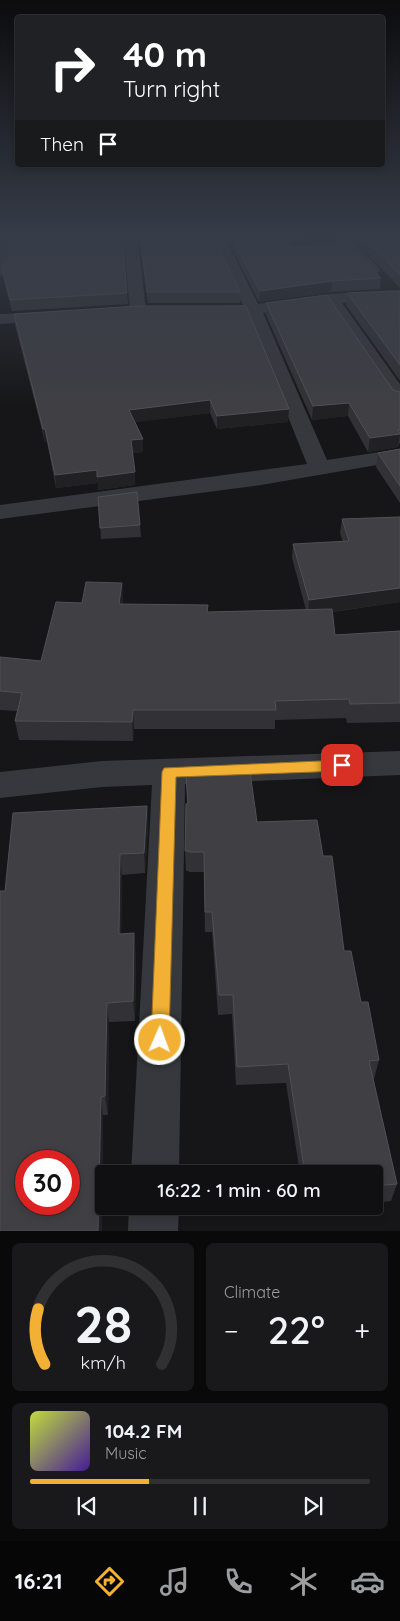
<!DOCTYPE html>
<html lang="en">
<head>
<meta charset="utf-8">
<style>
	body { margin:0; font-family:Quicksand,sans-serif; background:#19191b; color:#f1f3f6; height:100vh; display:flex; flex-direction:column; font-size:19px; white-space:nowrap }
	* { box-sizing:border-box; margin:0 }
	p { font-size:16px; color:#9c9d9f }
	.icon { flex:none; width:28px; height:28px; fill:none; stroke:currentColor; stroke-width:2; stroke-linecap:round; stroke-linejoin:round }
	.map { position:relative; height:1231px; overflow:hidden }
	.panel { display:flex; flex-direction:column; gap:12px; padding:12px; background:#09090a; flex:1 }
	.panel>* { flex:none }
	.guide { position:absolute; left:15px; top:15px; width:370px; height:152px; border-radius:5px; box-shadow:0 2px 8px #0003,0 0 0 1px #303032; background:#202124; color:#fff; overflow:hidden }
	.speed { position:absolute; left:15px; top:1150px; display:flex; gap:10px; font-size:25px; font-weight:700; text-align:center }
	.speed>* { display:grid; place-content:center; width:65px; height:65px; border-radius:50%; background:#101012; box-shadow:0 2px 8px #0003,0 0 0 1px #303032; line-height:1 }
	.speed .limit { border:8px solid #d22; background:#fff; color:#111 }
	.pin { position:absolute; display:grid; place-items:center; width:42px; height:42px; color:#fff; margin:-21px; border-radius:10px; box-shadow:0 2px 8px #0006 }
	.me { position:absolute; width:55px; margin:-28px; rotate:2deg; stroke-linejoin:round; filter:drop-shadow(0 0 4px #0008) }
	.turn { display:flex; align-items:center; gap:18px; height:105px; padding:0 25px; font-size:22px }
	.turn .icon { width:65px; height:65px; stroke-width:2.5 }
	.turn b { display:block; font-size:35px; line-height:42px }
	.then { display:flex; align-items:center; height:48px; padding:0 25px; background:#0003; gap:10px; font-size:19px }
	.big { font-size:38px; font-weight:600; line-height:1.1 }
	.panel .widget { flex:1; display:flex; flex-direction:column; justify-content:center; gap:8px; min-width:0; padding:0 18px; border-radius:8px; background:#19191b }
	.panel .dial { align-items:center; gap:0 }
	.dial svg { height:130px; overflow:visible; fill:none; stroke:#303032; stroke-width:7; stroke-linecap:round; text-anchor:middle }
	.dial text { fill:#f1f3f6; stroke:none }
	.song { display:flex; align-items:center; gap:15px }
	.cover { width:60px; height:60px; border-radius:8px; background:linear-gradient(135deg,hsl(70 70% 55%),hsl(260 70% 35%)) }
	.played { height:5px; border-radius:2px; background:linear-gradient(90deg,#f2b134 35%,#303032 35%) }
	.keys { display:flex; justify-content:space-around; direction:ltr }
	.heat { display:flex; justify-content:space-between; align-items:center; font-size:28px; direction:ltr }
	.panel .tiles { flex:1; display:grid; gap:12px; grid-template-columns:1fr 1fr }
	.widget:last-child { grid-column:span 2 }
	.trip { position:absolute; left:95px; top:1165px; width:288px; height:50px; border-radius:5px; background:#101012; box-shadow:0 2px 8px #0003,0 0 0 1px #303032; font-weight:600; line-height:50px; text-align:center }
	.tabs { display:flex; height:80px; justify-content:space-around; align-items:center; background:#060607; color:#9c9d9f }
	.tabs .icon { width:35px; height:35px }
	.tabs .on { color:#f2b134 }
	.tabs b { font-size:22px; color:#f1f3f6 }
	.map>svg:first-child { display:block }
</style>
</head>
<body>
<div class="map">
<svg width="400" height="1231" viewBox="0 0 400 1231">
	<rect width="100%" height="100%" fill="#161618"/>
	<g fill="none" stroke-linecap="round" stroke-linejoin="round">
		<!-- minor -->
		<g fill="#37383d" fill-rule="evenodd">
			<polygon points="46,234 89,234 82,238 13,246 9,256 10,269 5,275 0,276 0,239"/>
			<polygon points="123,234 137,234 146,310 144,313 132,313 130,310"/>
			<polygon points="209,234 223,234 258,304 331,294 400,290 400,300 342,303 400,384 400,404 393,402 327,304 263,313 327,460 400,449 400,461 261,485 0,519 0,505 307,464 247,315 210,315 204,313 202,310 204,307 243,305"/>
			<polygon points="333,234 347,234 378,267 380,270 378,273 368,273"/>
			<polygon points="52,312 58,314 60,317 58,320 0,324 0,314"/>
			<polygon points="400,751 400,775 185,784 179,1174 131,1174 152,785 102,787 0,798 0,772 102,761"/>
			<polygon points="129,1206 179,1206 178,1231 128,1231"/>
		</g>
	</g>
	<!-- wall -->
	<g fill="#323236">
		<polygon points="139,234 212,234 240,292 240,303 148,303"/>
		<polygon points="225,234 338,234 337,242 294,247 381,278 380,289 331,292 259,302"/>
		<polygon points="349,234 400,234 400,288"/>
		<polygon points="2,266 127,293 128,304 12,311 3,277"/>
		<polygon points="400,291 400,381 346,305 347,293"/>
		<polygon points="266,303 393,390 400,392 400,443 399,444 398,447 368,452 348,416 312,420 266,315"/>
		<polygon points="14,314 288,422 217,429 210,413 135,422 143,439 143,452 133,453 135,485 98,490 98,483 56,488 47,442 45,442 15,325"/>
		<polygon points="400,449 400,503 376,467 378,453"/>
		<polygon points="98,497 140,525 141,537 101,539"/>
		<polygon points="400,517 400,602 333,612 335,635 400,631 400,722 347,723 346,718 275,720 275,729 134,729 133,741 19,740 15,721 17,711 0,710 0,657 41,661 82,603 122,583 123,604 207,612 306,610 292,558 293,544 343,542 340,533 342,519"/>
		<polygon points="186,776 257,822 323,856 344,951 379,1060 374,1079 373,1079 397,1184 391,1201 374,1203 374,1174 300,1174 286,1083 236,1085 232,1014 218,1015 212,932 205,932 204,872 189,872 189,871 186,871 185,851 187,803"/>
		<polygon points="147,806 148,826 145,873 122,875 121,934 136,953 135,1021 109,1022 108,1115 103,1115 102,1231 0,1231 5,891"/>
		<polygon points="304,1206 332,1206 305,1209"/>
	</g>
	<!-- shaded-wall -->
	<g fill="#212124">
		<polygon points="0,234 30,234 0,237"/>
		<polygon points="321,234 338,234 337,242 291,247 288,243 291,237"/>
		<polygon points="332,281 331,292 259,302 260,291"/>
		<polygon points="210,400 210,413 130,423 129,410"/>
		<polygon points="349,403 348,416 312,420 313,406"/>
		<polygon points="289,409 288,422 217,429 217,416"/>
		<polygon points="43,429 45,429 47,442 45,442"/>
		<polygon points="400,434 398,447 368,452 370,438"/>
		<polygon points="143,439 143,452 132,453 131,440"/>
		<polygon points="97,470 135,472 135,485 98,490 98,483 56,488 55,475"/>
		<polygon points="122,583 123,601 120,622 119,604"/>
		<polygon points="400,588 400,602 308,615 309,600"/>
		<polygon points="133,710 134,729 133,741 132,722"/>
		<polygon points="147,806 148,826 145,873 144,853"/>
		<polygon points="120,854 122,875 121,954 119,934"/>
		<polygon points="134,933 136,953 135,1021 133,1001"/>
		<polygon points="107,1003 109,1022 108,1115 105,1096"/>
		<polygon points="101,1097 103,1115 102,1231 98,1231"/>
	</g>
	<!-- building -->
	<g fill="#3f3f44" stroke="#4f5156" fill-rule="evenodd">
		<polygon points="44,234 122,234 127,293 10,300 2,266 10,259 10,246 13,237"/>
		<polygon points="140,234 212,234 240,292 147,292"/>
		<polygon points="230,234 321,234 291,237 288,243 291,246 297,247 348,242 381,278 332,281 260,291"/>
		<polygon points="360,234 400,234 400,275"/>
		<polygon points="400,291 400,365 347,293"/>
		<polygon points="327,295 393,390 400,392 400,430 398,430 400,434 370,438 349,403 313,406 266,303"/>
		<polygon points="138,306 246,306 289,409 217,416 210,400 129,410 143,439 131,440 135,472 97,477 97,470 55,475 45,429 43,429 14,314"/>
		<polygon points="400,449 400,486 378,453"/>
		<polygon points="137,492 140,525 100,528 98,497"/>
		<polygon points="400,517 400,588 309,600 293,544 349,541 342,519"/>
		<polygon points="86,582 122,583 119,604 208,605 207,612 332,609 335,635 400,631 400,703 350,704 349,699 275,701 276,710 133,710 132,722 15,721 22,693 0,691 0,657 41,661 56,602 82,603"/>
		<polygon points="250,772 257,822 317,820 323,856 332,856 344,951 351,951 361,1002 368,1002 379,1060 369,1061 397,1184 374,1186 374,1174 305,1174 288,1064 237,1067 233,995 219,995 212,912 205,912 204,852 189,852 189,851 185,851 186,804 188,803 186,776"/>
		<path d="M147,806L144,853L120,854L119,934L134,933L133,1001L107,1003L105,1096L101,1097L98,1231H0V891H5L13,813ZM26,1161H69V1204H26Z"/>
	</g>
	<!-- sky -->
	<linearGradient id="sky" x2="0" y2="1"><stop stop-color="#0c0c0d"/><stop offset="0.58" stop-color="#363c48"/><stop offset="1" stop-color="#363c48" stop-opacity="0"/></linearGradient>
	<rect width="400" height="406" fill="url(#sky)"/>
	<!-- route -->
	<polygon fill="#f2b134" stroke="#9d7322" points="342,760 347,762 349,765 347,769 342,771 176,777 169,1040 166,1046 160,1049 154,1046 151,1040 162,772 164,768"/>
</svg>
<div class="speed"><div class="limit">30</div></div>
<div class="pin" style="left:342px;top:765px;background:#d93025"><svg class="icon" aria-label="arrive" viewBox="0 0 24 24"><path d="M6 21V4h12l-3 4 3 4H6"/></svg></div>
<svg class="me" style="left:160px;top:1040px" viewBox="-20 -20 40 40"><circle r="17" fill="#f2b134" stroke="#fff" stroke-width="3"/><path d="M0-11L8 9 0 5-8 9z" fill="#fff"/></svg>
<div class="trip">16:22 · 1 min · 60 m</div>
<div class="guide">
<div class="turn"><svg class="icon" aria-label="right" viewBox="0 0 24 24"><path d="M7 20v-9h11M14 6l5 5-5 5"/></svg><div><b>40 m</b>Turn right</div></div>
<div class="then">Then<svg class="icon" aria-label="arrive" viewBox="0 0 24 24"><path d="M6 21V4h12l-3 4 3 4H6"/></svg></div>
</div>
</div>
<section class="panel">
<div class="tiles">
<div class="widget dial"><svg viewBox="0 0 100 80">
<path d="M14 69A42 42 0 1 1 86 69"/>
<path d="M14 69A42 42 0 0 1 10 35" stroke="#f2b134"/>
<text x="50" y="56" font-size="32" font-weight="700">28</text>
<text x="50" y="72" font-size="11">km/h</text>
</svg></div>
<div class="widget"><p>Climate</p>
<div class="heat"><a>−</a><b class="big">22°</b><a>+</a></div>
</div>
<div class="widget">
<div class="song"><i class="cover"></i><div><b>104.2 FM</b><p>Music</p></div></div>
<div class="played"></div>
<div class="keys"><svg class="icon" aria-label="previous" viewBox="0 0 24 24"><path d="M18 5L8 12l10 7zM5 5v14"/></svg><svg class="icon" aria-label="pause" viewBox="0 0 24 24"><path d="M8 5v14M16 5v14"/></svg><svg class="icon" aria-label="next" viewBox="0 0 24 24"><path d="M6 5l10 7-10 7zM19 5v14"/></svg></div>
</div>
</div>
</section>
<nav class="tabs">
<b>16:21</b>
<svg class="icon on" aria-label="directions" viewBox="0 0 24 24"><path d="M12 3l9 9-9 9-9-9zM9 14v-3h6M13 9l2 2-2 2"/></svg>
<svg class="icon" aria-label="music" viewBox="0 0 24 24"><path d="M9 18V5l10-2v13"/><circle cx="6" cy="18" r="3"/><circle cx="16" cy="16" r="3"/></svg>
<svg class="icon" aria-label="phone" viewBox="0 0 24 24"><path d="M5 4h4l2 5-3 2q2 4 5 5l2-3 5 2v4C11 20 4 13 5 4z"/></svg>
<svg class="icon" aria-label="climate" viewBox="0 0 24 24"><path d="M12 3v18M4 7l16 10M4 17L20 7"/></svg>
<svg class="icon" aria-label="car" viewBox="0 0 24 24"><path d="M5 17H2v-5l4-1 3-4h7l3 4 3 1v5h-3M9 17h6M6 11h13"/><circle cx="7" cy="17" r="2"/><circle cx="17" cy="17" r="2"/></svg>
</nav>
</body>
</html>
